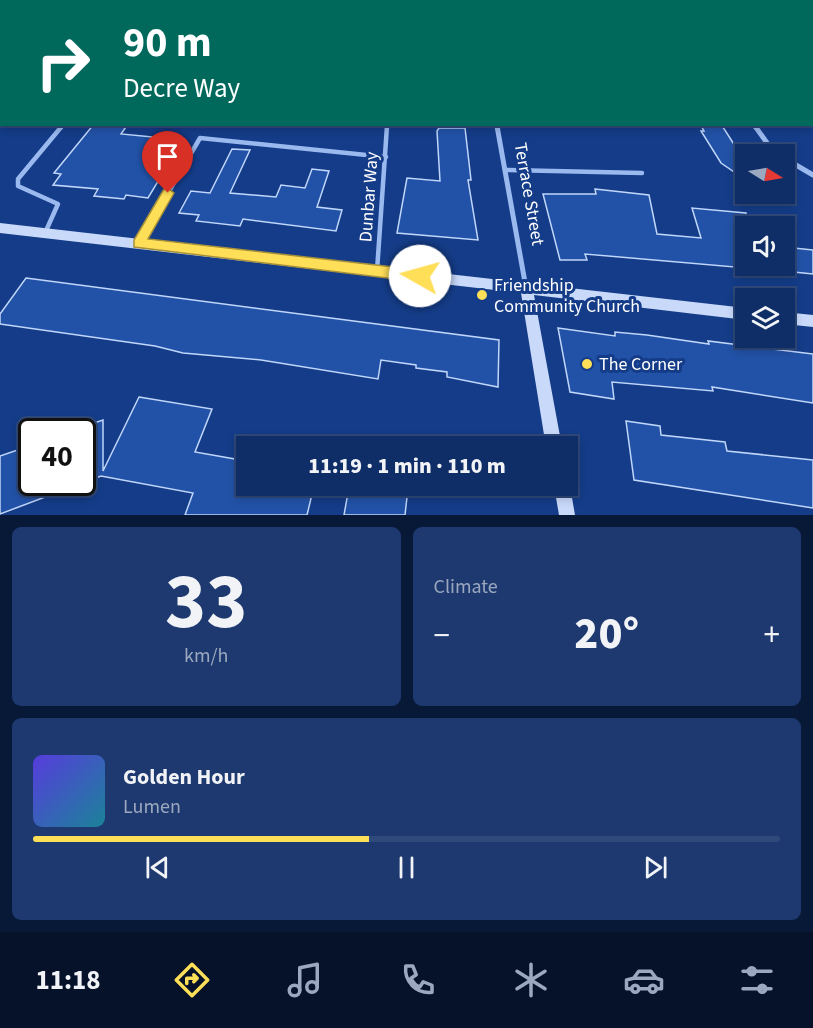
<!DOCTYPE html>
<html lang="en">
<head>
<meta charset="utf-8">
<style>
	body { margin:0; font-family:"Source Sans 3",sans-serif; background:#1d396f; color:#f1f3f6; height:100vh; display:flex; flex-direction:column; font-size:22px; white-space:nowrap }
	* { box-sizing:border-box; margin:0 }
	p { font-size:20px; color:#9ba8bf }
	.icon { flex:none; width:33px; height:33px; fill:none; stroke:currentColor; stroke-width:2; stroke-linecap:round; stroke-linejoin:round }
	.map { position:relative; height:515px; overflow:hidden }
	.sheet { display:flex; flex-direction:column; gap:12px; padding:12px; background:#081938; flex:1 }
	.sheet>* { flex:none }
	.top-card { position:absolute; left:0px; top:0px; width:813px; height:126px; box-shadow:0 3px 9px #0003,0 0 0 2px #2f497a; background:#00695c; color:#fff; overflow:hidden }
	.needle { width:39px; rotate:101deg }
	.controls { position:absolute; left:735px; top:144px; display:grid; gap:12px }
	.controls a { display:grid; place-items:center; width:60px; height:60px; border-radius:0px; background:#0f2d66; box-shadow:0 3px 9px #0003,0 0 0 2px #2f497a; font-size:30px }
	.speed { position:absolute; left:18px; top:418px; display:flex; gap:12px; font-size:30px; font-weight:700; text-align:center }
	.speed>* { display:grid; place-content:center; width:78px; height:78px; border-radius:50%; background:#0f2d66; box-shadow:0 3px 9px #0003,0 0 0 2px #2f497a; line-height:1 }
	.speed .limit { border:3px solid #111; border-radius:9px; background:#fff; color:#111 }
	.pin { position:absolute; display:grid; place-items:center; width:51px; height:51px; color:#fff; margin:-62px -26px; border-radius:50% 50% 50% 0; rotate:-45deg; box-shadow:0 0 6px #0007 }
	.pin .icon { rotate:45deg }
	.me { position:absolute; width:66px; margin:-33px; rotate:277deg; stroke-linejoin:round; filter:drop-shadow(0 0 4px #0008) }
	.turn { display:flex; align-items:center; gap:21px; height:126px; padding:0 24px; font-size:27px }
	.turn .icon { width:78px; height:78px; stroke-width:2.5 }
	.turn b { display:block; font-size:42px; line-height:51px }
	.big { font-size:45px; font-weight:800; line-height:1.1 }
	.sheet .tile { flex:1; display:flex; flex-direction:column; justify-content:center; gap:9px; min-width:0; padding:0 21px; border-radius:9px; background:#1d396f }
	.sheet .dial { align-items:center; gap:0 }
	.dial b { font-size:78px; line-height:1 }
	.song { display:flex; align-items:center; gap:18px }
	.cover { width:72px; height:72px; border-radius:9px; background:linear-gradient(135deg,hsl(250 70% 55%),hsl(190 70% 35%)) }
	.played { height:6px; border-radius:3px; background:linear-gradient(90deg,#ffde58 45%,#2f497a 45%) }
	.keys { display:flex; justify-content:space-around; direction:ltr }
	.heat { display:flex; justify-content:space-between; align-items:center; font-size:33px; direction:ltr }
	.sheet .tiles { flex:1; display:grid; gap:12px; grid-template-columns:1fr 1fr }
	.tile:last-child { grid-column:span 2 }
	.trip { position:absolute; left:236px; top:436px; width:342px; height:60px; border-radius:0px; background:#0f2d66; box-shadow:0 3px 9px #0003,0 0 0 2px #2f497a; font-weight:800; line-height:60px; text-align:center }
	.menu { display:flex; height:96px; justify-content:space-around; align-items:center; background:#061229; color:#9ba8bf }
	.menu .icon { width:42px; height:42px }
	.menu .on { color:#ffde58 }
	.menu b { font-size:27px; color:#f1f3f6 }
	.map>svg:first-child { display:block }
</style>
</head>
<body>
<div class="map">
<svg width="813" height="515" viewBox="0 0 813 515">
	<rect width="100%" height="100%" fill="#143c88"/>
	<!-- building -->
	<g fill="#2252a7" stroke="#c0d6fb" stroke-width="1.5">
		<polygon points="94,124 128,124 121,134 183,140 148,198 126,195 124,199 94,196 98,189 53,185 61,174 54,173"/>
		<polygon points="700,124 721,124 746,163 746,180 721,163 701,131 704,131"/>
		<polygon points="439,128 465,128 471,180 468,180 478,240 397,233 407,178 440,181 437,131"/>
		<polygon points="232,149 250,150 230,193 276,197 281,185 305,188 312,169 329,171 317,207 342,210 336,231 243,219 240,226 196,221 199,215 179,213 191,191 210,193"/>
		<polygon points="595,189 649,195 657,234 701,238 692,208 746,213 746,268 585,254 587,260 560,260 543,194 596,194"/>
		<polygon points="784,247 813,250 813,274 784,271"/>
		<polygon points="26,278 499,340 498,387 447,377 447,372 416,368 416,365 381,360 378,379 261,360 183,353 155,346 0,324 0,314"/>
		<polygon points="558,328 615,336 615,332 647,335 709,344 708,341 813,354 813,403 712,387 713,391 612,382 614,399 570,392"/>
		<polygon points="139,397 212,409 195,452 246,461 246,486 314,486 307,515 185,515 193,493 101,476 82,483 82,427 103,420 103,471"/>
		<polygon points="626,421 660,426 661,435 725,442 727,451 813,460 813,508 634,480"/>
		<polygon points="32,445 32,483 77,485 0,514 0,456"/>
		<polygon points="349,487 407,497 405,515 344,515"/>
	</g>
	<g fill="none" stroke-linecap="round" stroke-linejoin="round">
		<!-- lane-far1 -->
		<g stroke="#9ab9ef" stroke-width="3">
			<polyline points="61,128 64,124"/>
			<polyline points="387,128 387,124"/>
		</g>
		<!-- lane -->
		<g stroke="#9ab9ef" stroke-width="4.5">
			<polyline points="505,170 642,173"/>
			<polyline points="45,233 58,204 18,186 18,179 62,126"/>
			<polyline points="139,243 200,138 386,157"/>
			<polyline points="377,271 387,126"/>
		</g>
		<!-- street-far1 -->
		<g stroke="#9ab9ef" stroke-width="4.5">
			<polyline points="760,0 763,2"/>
			<polyline points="497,124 498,128"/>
			<polyline points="754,124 756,128"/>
		</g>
		<!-- street -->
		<g stroke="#9ab9ef" stroke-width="5">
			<polyline points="497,126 526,288"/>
			<polyline points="755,126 772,150 780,154"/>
			<polyline points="784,158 813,175"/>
		</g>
		<!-- secondary -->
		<g fill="#c8d9fa" fill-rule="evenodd">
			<polygon points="0,223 746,308 746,320 534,295 562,447 546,447 521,293 0,233"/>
			<polygon points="784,312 813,315 813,327 784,324"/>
			<polygon points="567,480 570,486 575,515 559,515 554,486 567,486"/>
		</g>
	</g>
	<!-- route -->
	<polygon fill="#ffde58" stroke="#a69039" stroke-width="1.5" points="168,188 174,193 148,239 420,270 427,276 420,282 134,247 134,240 164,189"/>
	<!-- markers -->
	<g fill="#ffde58" stroke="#143c88" stroke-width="2">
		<circle cx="482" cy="295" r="6"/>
		<circle cx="587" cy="364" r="6"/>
	</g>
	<g text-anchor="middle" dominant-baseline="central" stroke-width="6" stroke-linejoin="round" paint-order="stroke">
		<!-- street labels -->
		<g font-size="18" fill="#fff" stroke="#143c88">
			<text transform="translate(529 194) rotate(80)">Terrace Street</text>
			<text transform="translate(369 197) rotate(-86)">Dunbar Way</text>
		</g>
		<!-- poi labels -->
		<g font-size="18" fill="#fff" stroke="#143c88" text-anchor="start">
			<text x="494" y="285">Friendship<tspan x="494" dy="21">Community Church</tspan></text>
			<text x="599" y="364">The Corner</text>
		</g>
	</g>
</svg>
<div class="controls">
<a><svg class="needle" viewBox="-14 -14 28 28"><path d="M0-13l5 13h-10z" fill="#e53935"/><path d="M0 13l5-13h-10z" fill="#9ba8bf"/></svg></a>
<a><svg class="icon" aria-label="sound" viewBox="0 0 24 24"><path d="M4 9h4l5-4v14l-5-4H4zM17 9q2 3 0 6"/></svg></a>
<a><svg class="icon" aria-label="layers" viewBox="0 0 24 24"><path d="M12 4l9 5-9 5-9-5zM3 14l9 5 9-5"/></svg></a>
</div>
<div class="speed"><div class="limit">40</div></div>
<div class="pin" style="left:168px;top:193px;background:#d93025"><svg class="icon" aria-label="arrive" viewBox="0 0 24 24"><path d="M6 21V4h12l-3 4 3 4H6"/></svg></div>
<svg class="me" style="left:420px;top:276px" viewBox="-20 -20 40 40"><circle r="19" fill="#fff"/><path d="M0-13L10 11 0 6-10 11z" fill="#ffde58"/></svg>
<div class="trip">11:19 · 1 min · 110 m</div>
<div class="top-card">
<div class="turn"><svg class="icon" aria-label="right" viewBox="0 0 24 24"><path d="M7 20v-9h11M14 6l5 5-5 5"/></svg><div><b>90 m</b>Decre Way</div></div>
</div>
</div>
<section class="sheet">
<div class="tiles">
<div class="tile dial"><b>33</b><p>km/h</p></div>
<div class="tile"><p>Climate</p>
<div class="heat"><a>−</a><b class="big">20°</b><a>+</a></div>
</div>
<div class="tile">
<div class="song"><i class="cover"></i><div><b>Golden Hour</b><p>Lumen</p></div></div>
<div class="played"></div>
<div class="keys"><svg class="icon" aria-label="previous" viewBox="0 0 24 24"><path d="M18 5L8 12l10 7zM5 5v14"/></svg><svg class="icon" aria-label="pause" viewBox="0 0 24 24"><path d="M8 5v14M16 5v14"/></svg><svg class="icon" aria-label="next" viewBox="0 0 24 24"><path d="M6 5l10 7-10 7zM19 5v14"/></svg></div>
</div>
</div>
</section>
<nav class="menu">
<b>11:18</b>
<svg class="icon on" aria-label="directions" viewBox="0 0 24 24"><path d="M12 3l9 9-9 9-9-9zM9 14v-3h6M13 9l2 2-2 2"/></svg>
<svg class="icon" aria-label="music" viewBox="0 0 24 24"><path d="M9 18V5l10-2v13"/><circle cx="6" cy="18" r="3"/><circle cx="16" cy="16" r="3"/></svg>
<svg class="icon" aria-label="phone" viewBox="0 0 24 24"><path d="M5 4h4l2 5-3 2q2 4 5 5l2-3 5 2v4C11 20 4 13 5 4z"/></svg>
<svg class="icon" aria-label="climate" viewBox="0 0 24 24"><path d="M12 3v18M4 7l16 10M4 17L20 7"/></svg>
<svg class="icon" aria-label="car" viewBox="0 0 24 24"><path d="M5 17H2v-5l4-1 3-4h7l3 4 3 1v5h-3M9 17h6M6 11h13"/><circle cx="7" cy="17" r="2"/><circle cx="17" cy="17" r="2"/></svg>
<svg class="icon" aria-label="filters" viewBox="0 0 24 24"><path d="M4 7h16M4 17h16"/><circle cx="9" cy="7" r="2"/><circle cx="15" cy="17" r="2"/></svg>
</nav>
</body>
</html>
